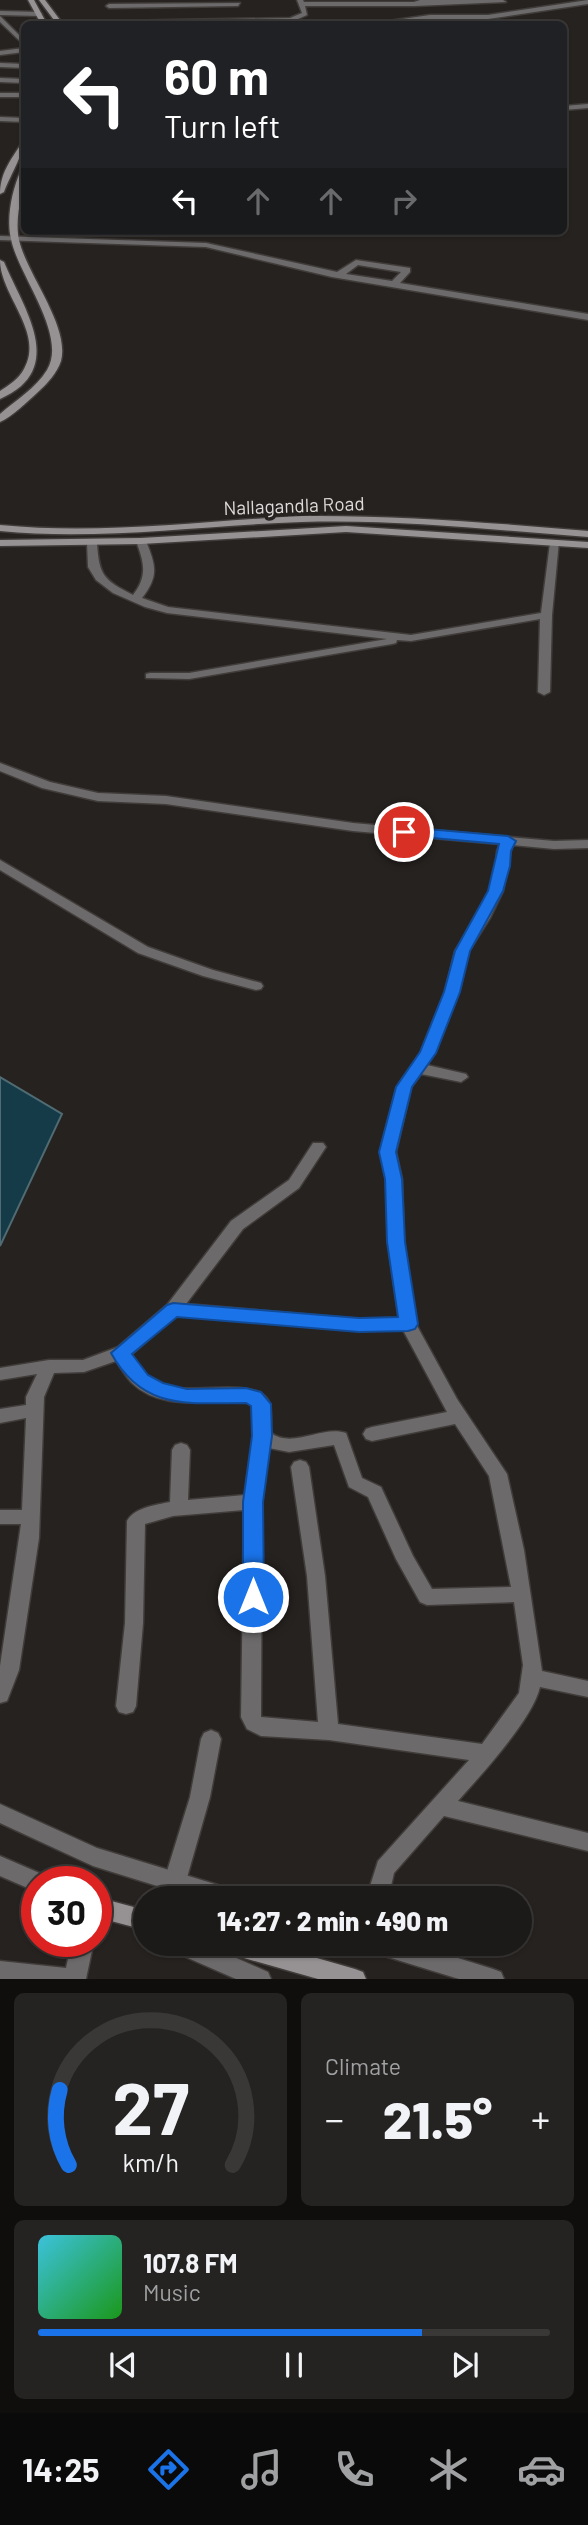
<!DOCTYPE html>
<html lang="en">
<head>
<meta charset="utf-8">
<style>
	body { margin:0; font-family:Barlow,sans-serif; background:#252321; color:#f1f3f6; height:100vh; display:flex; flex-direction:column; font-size:26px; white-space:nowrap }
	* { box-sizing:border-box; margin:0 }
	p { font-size:23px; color:#a0a1a2 }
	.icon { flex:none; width:38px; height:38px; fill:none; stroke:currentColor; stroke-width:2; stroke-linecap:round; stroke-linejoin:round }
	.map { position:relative; height:1979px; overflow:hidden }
	.details { display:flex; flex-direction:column; gap:14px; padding:14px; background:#0f0e0d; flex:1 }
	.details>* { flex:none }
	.banner { position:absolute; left:21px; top:21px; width:546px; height:214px; border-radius:10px; box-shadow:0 2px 5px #0004,0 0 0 2px #3a3837; background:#202124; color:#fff; overflow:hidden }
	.speed { position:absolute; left:21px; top:1866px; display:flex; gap:14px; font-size:35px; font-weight:700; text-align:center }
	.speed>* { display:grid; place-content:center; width:91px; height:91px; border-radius:50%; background:#1c1a18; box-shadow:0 2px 5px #0004,0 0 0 2px #3a3837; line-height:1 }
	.speed .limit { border:10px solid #d22; background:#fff; color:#111 }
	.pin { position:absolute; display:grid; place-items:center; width:60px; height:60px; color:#fff; margin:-30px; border:4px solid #fff; border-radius:50%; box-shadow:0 2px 7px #0007 }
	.me { position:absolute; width:77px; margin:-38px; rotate:0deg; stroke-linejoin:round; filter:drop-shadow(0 0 5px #0008) }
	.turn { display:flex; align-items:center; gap:24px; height:147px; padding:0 28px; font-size:32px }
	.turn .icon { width:91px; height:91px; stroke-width:2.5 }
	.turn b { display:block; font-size:49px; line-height:60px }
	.lanes { display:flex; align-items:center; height:66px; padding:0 28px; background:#0003; justify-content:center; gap:35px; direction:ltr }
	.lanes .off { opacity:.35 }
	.big { font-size:52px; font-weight:800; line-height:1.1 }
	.details .widget { flex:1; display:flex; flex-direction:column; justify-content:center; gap:10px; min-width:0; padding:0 24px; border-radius:10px; background:#252321 }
	.details .dial { align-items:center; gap:0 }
	.dial svg { height:182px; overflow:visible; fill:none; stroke:#3a3837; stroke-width:7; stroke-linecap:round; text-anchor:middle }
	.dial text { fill:#f1f3f6; stroke:none }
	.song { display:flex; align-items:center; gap:21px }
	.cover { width:84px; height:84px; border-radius:10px; background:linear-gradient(135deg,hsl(190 70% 55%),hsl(120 70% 35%)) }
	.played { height:7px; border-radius:4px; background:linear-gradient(90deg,#1a73e8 75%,#3a3837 75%) }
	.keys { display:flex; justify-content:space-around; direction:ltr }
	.heat { display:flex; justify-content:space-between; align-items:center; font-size:38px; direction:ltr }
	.details .tiles { flex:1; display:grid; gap:14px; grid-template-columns:1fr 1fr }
	.widget:last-child { grid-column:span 2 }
	.trip { position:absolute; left:133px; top:1886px; width:399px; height:70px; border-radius:35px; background:#1c1a18; box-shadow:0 2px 5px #0004,0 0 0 2px #3a3837; font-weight:800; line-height:70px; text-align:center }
	.menu { display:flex; height:112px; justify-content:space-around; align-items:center; background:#0b0a0a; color:#a0a1a2 }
	.menu .icon { width:49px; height:49px }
	.menu .active { color:#1a73e8 }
	.menu b { font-size:32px; color:#f1f3f6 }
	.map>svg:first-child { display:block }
</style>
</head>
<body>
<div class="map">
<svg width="588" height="1979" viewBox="0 0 588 1979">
	<rect width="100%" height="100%" fill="#262220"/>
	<!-- water -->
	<polygon fill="#143b47" stroke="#506b73" stroke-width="2" points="0,1077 62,1114 0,1246"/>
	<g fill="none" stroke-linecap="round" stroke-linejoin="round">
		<defs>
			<g id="minor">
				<polygon points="297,0 303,0 304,2 414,2 420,0 503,0 506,2 415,6 305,6 307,15 291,22 57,24 60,22 290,18 302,13"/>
				<polygon points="588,0 588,4 488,19 430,19 368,24 430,15 488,15"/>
				<polygon points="240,3 238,6 109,8 106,6 109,4"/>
				<polygon points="0,11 39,12 42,14 39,16 0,15"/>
				<polygon points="0,16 24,40 24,45 0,22"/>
				<polygon points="24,48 24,52 0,55 0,51"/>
				<polygon points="0,63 24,64 24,68 0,67"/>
				<polygon points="0,78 24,79 24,83 0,82"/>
				<rect x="0" y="93" width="24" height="4"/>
				<polygon points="588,104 588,108 564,110 564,106"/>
				<polygon points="0,117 24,118 24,122 0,121"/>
				<path d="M0,236L206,243L337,272L356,260L410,268V272L400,283L588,314V320L332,277L206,247L0,240ZM358,265L401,272L392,281L346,274Z"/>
				<path d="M141,538L146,541C156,566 159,576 142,598L168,607L411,635L541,613L550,543L551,541H559L552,615L550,692L544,695L538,692L540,619L411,641L397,640L396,643L392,644L189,679L146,678V674L150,673H189L387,639L167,613L145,607L113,593L96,580L88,567L87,543L92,540L97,543C99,576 104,580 133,595C148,576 144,562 136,541Z"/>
				<path d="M0,763L50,782L98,793L166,796L353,823L554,841L588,840V848L554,849L512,845L503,891L490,918L469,951L459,992L435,1053L427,1065L466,1074L468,1077L461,1082L421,1074L411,1087L396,1152L402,1179L404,1242L416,1324L457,1399L507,1474L524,1550L542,1671L588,1681V1697L540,1687C533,1719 480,1776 458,1801L588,1833V1851L444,1816L394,1873L388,1899H366L378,1861L469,1760L329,1740L261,1736L247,1729L241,1717L244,1510L173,1516L145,1524L143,1623L136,1706L133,1712L126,1714L119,1712L116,1706L125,1623L127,1521C135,1507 156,1505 170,1502L172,1450L175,1445L181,1443L187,1445L190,1450L188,1500L245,1495L253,1436L252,1406L249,1403C211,1398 163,1413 132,1383C126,1377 121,1368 116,1361L84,1372L54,1373L44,1397L39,1538L19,1670L7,1701L0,1703V1666L21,1524H0V1510H22L26,1418L0,1423V1409L26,1405V1397L37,1374L0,1380V1368L49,1360H83L118,1347L167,1305L231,1221L289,1180L313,1143H323L326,1147L299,1188L243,1229L186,1304L359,1319L399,1318L388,1242L386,1179L380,1152L397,1087L421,1052L445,992L455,951L476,918L489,891L496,866L497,851L500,844L353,831L166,804L98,801L42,788L0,771ZM176,1315L359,1331L403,1330L447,1412L372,1427L366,1429L363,1434L366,1439L372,1441L455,1424L489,1476L511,1587L432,1589L413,1556L381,1487L362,1478L346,1433C322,1425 293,1449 271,1433C270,1424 273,1408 268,1400C252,1375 184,1398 157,1383C145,1376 138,1366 131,1355ZM334,1445L349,1487L368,1497L396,1559L420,1602L427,1605L514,1602L523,1665L519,1693L482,1744L338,1724L325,1576L309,1467L306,1462L300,1460L294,1462L291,1467L307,1576L318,1722L261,1717L262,1502L269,1448L289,1452Z"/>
				<polygon points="0,860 148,947 213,970 261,983 263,986 261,989 256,990 203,976 138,953 0,870"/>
				<polygon points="211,1730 218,1733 221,1739 210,1797 186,1881 182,1888 175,1891 168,1888 164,1881 190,1797 201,1739 204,1733"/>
				<polygon points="72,1941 94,1941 86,1979 0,1979 0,1961 66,1968"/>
			</g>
			<g id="tertiary">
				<polygon points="0,1804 97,1848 231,1889 238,1892 241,1899 199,1899 93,1866 0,1823"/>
				<polygon points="0,1856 44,1875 47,1881 37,1881 37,1892 0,1876"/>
				<polygon points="169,1944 205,1944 268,1972 271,1979 236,1979 172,1951"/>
				<polygon points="367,1944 413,1944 493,1969 501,1972 504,1979 459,1979 378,1954 370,1951"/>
			</g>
			<g id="secondary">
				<polygon points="28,0 34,0 47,24 41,24"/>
				<polygon points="39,0 45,0 63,24 57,24"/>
				<path d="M21,144H24C24,151 8,181 4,192L0,194C0,174 10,161 21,144Z"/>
				<path d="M21,170H24C24,193 14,216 19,240C27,275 70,326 61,361C57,373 47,384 38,392C27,402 13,416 0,422V414C16,400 36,388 47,370C68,335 18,275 11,239C6,218 12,190 21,170Z"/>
				<path d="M0,260L4,262C23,308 69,369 0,399V391C9,385 19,379 24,369C45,333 0,295 0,260Z"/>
				<path d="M302,516C398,515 493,523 588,531V537C493,530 397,519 302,522C201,525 101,541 0,531V525C101,535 201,521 302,516Z"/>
				<polygon points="346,526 588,542 588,548 346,532 141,544 0,546 0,540 141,538"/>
				<polygon points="96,1897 145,1910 145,1930 96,1917"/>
				<polygon points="219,1944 268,1944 355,1969 363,1972 366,1979 318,1979 230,1954 222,1951"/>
			</g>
		</defs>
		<!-- minor casing -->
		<use href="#minor" stroke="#403c3a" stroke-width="3"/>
		<!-- tertiary casing -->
		<use href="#tertiary" stroke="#403c3a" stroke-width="3"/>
		<!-- secondary casing -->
		<use href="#secondary" stroke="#403c3a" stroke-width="3"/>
		<!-- minor -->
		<use href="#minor" fill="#6c6a6b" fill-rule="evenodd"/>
		<!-- tertiary -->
		<use href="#tertiary" fill="#6c6a6b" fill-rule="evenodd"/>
		<!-- secondary -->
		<use href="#secondary" fill="#969294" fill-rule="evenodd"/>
	</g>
	<!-- route -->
	<path fill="#1a73e8" stroke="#114b97" stroke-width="2" d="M404,827L508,836L516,841L511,851L510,866L503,891L470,951L460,992L436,1053L412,1087L396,1152L402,1179L405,1242L418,1324L415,1329L408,1331L359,1332L177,1317L132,1354L148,1375L163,1383L187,1389L246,1388L261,1392L271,1404L272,1436L263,1502L264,1597L261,1604L253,1606L246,1604L243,1597V1502L252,1436L251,1406L246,1403C188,1403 143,1411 111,1353L167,1305L173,1303L359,1318L398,1317L387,1242L385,1179L379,1152L396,1087L420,1052L444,992L455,951L488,891L499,844L399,835L396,832L399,829Z"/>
	<g text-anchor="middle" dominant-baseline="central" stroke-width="7" stroke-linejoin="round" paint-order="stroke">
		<!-- far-street labels -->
		<g font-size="19" fill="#dddad9" stroke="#262220">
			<text transform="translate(294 505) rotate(-2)">Nallagandla Road</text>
		</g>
	</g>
</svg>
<div class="speed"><div class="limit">30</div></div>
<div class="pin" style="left:404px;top:832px;background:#d93025"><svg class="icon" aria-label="arrive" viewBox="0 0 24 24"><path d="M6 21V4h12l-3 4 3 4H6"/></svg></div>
<svg class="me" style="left:253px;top:1597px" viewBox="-20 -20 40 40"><circle r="17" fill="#1a73e8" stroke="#fff" stroke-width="3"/><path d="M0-11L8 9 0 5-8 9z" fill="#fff"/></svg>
<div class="trip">14:27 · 2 min · 490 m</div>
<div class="banner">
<div class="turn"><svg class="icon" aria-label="left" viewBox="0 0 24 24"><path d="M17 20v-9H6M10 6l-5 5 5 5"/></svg><div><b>60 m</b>Turn left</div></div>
<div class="lanes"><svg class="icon" aria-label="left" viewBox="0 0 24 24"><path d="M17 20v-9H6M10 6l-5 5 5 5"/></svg><svg class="icon off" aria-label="ahead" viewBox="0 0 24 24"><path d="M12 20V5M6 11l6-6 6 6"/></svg><svg class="icon off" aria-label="ahead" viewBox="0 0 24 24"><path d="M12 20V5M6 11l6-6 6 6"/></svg><svg class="icon off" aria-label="right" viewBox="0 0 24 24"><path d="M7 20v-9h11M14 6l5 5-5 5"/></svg></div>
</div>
</div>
<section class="details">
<div class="tiles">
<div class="widget dial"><svg viewBox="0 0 100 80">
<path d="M14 69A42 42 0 1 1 86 69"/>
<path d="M14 69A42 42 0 0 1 10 36" stroke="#1a73e8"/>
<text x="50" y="56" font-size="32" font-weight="700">27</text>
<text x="50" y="72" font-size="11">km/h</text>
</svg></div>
<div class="widget"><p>Climate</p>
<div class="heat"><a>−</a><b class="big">21.5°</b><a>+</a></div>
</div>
<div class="widget">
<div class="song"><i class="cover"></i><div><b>107.8 FM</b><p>Music</p></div></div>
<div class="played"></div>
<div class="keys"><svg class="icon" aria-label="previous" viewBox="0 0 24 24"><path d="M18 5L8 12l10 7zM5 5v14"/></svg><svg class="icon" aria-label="pause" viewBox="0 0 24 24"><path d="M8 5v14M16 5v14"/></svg><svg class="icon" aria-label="next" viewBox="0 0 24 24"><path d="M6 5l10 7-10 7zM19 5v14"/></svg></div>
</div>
</div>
</section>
<nav class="menu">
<b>14:25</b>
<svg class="icon active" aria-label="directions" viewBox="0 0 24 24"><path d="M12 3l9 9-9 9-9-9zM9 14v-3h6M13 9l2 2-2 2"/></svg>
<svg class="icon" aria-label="music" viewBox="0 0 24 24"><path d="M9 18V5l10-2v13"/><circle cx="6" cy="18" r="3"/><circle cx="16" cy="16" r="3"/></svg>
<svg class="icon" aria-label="phone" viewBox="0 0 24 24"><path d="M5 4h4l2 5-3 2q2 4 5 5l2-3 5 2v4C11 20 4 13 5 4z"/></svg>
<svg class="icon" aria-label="climate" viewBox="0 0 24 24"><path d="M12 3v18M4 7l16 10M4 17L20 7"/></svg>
<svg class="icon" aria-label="car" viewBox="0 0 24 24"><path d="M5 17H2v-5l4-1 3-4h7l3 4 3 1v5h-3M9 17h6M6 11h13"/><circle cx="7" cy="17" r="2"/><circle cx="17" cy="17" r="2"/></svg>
</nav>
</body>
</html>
